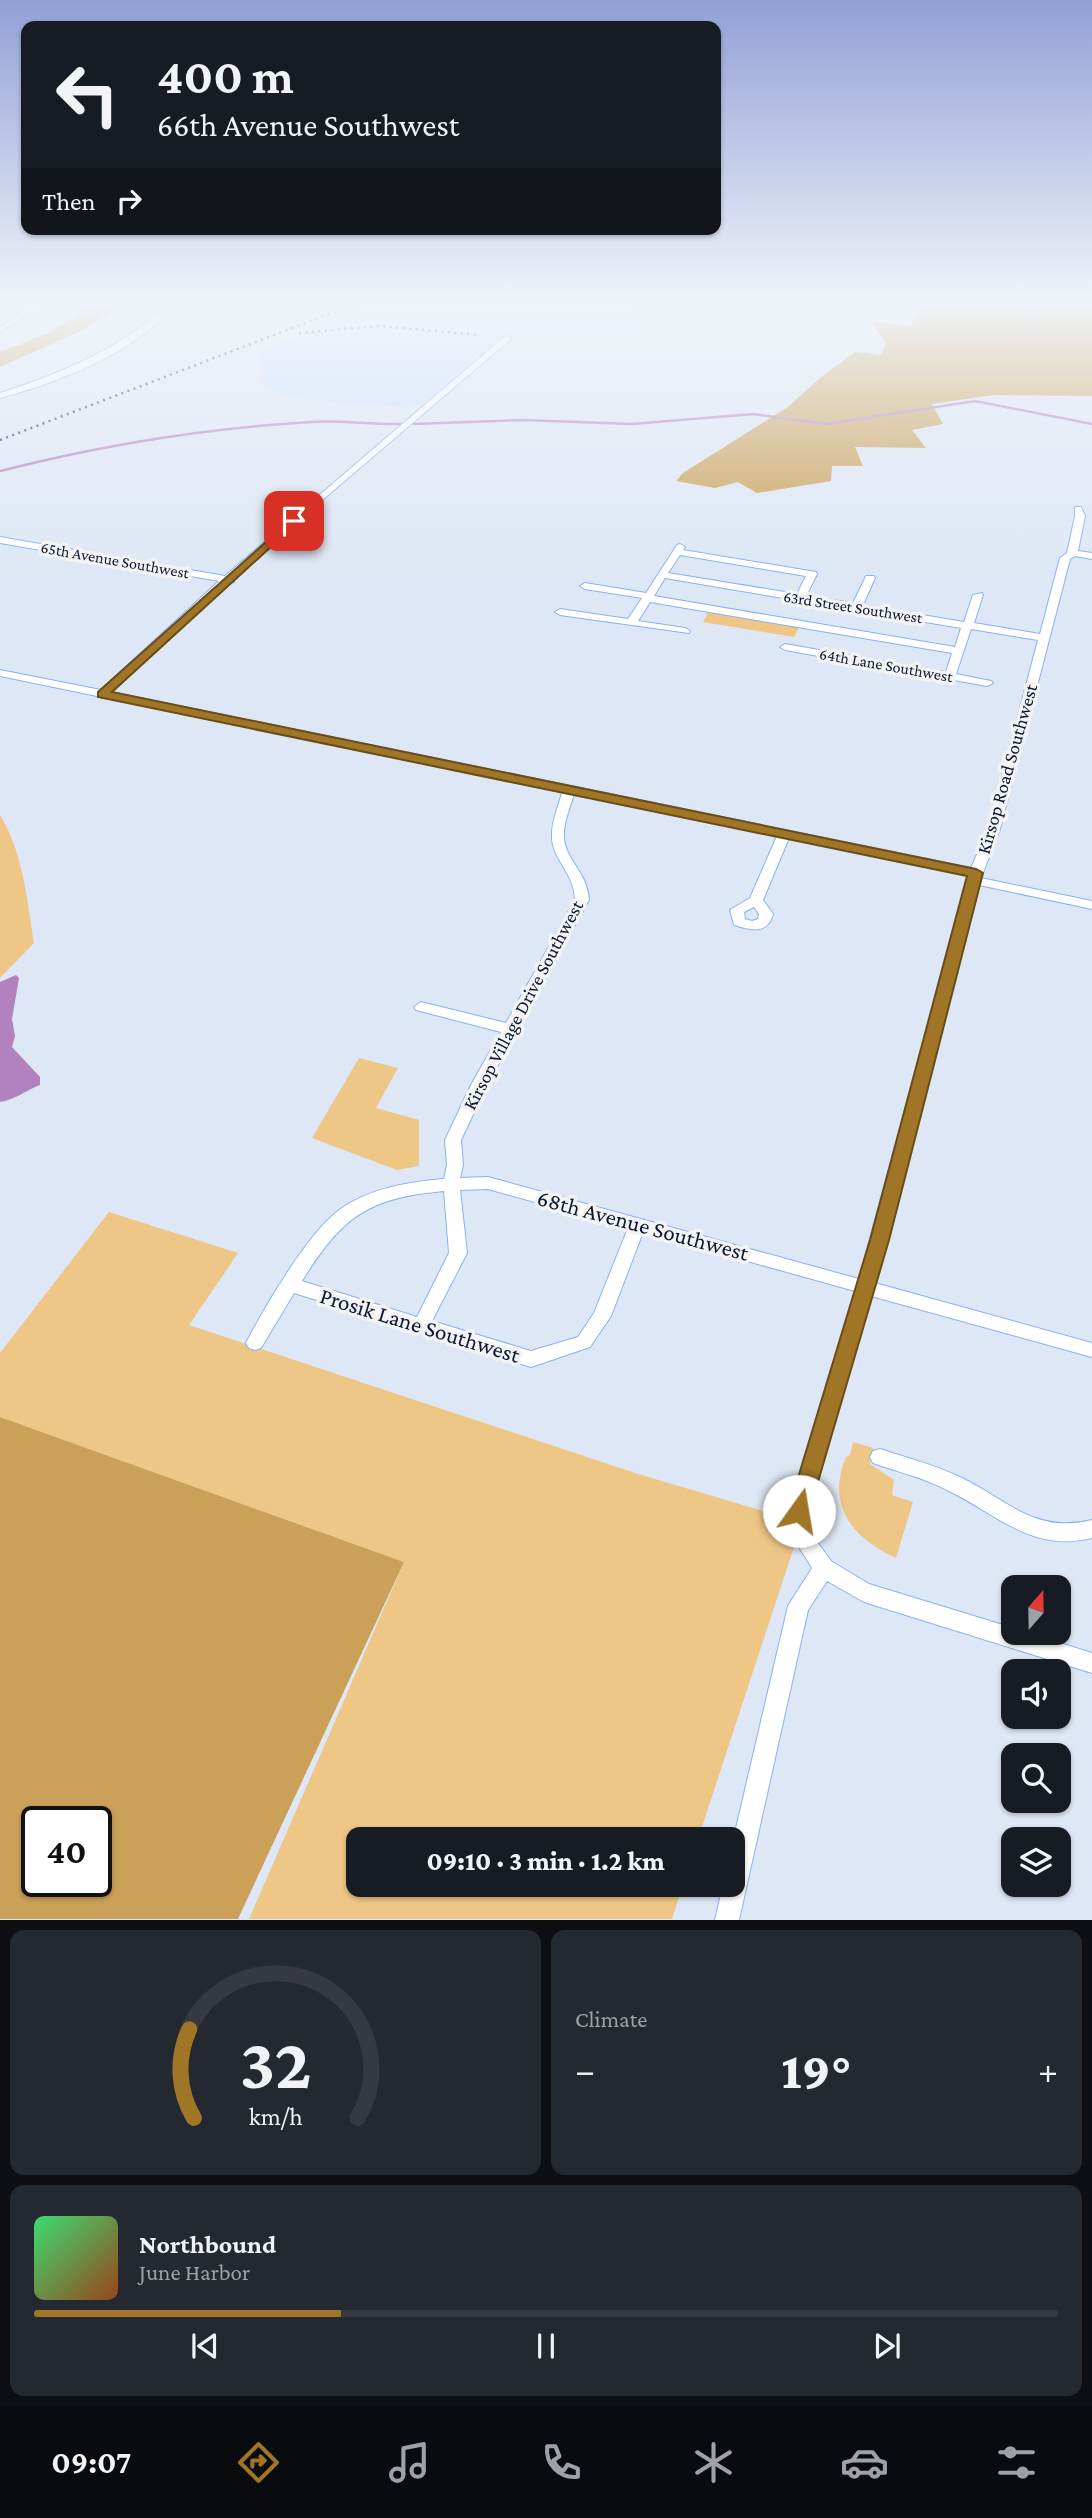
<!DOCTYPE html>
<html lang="en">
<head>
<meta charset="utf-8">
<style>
	body { margin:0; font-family:"Crimson Pro",serif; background:#242831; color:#f1f3f6; height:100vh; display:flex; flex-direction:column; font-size:26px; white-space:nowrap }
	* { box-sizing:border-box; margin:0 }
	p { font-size:23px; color:#9ea1a6 }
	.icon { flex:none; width:38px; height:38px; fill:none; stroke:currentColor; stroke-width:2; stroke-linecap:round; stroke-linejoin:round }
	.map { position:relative; height:1920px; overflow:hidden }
	.panel { display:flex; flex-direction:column; gap:10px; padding:10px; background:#0d0f14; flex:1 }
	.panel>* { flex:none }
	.hud { position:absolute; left:21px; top:21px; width:700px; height:214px; border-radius:14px; box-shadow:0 2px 5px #0004; background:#171b24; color:#f1f3f6; overflow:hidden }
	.needle { width:46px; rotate:20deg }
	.controls { position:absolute; left:1001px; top:1575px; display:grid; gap:14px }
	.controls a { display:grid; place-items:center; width:70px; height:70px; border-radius:14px; background:#171b24; box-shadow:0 2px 5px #0004; font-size:35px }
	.speed { position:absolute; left:21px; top:1806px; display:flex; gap:14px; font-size:35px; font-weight:700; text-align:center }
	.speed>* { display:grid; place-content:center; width:91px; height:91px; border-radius:50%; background:#171b24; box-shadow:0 2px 5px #0004; line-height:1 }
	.speed .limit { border:4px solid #111; border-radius:10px; background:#fff; color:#111 }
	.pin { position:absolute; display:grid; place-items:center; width:60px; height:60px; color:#fff; margin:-30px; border-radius:14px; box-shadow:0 4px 10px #0006 }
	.me { position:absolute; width:77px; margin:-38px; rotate:13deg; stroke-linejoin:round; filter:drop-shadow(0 0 5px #0008) }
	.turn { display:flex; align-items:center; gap:24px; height:147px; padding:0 21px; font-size:32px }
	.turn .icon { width:91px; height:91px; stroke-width:2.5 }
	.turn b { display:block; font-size:49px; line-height:60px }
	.then { display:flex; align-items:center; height:66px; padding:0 21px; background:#0003; gap:14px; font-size:26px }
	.big { font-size:52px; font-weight:800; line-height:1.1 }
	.panel .tile { flex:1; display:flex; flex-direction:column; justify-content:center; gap:10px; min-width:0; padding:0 24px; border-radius:14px; background:#242831 }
	.panel .dial { align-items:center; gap:0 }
	.dial svg { height:182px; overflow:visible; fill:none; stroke:#363941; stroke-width:7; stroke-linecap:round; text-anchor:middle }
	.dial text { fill:#f1f3f6; stroke:none }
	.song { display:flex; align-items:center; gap:21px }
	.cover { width:84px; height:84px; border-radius:10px; background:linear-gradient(135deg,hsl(140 70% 55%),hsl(20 70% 35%)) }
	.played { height:7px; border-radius:4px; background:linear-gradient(90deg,#a07626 30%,#363941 30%) }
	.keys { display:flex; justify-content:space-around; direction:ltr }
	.heat { display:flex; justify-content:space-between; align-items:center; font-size:38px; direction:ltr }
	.panel .tiles { flex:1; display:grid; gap:10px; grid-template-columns:1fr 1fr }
	.tile:last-child { grid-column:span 2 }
	.trip { position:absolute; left:346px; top:1827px; width:399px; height:70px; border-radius:14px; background:#171b24; box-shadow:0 2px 5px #0004; font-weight:800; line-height:70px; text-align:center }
	.menu { display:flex; height:112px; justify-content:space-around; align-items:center; background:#090b0e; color:#9ea1a6 }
	.menu .icon { width:49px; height:49px }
	.menu .active { color:#a07626 }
	.menu b { font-size:32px; color:#f1f3f6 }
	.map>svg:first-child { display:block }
</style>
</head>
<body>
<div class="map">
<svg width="1092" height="1920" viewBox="0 0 1092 1920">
	<rect width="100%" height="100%" fill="#dee7f5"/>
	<!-- built -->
	<polygon fill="#cde0ff" points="387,301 588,301 633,310 651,320 642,333 633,337 499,337 423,403 407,407 319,401 286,395 260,384 263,374 257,355 264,349"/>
	<!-- green -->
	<g fill="#eec685">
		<polygon points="708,612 799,627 794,637 703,622"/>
		<path d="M0,815C23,853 27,899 34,943L0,978Z"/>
		<polygon points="359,1058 398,1068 376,1108 419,1120 419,1166 397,1170 312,1138"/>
		<polygon points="109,1212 238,1253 189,1325 638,1474 783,1517 794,1547 698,1839 359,1839 359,1885 683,1885 672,1919 249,1919 404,1562 0,1417 0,1353"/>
		<path d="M853,1442L873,1448L870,1464L894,1480L892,1495L913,1502L896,1558C852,1538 826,1505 846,1457L850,1455Z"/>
	</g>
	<!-- forest -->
	<g fill="#cba159" fill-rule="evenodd">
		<polygon points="95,301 132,301 81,331 0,367 0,352 51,332"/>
		<polygon points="926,301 1027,301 1030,306 1045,305 1046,301 1092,301 1092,396 993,395 932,404 943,424 912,430 926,448 855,447 863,466 832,466 831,481 757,493 738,482 715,488 676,481 683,473 788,407 821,377 855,352 881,355 886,343 870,321 910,326"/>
		<path d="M0,1417L404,1562L238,1919H0ZM37,1822H96V1881H37Z"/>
	</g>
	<!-- water -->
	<path fill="#b282be" d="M16,975L19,978L12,1019L15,1036L12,1047L40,1077V1085C25,1091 16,1099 0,1102V982Z"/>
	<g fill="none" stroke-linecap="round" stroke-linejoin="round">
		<!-- stream -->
		<g stroke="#b282be" stroke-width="2.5">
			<polyline points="414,424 523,420 632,424 753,414 827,424 975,401 1092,424"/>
			<path d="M0,471C102,445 206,428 311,422C341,420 372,425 402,424"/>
		</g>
		<defs>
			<g id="minor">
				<polygon points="39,301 47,301 0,332 0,327"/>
				<path d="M162,310L169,312C125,357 59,382 0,398V393C59,374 115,351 162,310Z"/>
				<path d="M505,336L512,338L265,549L234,578V582L229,583L111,692L971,868L988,829L1038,640L971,629L956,674L991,681L993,683L987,686L785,650L780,647L785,644L946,672L952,653L650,602L638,621L685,628L690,631L689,633L560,615L555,612L560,609L628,619L642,598L585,589L580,586L585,583L646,593L677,545L680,544L685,547L683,550L816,572L817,574L806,596L853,603L866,576H874L875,578L863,605L964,622L973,595L982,593L983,595L974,623L1040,634L1060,558L1067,553L1075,516V507H1081L1085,516L1078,551L1092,553V559L1075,556L1070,559L1000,829L981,878L1092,901V909L979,885L875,1283L1092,1343V1357L871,1296L809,1511L818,1543L831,1561L869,1584L1013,1628V1633H1028L1092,1653V1673L864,1602L827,1581L808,1610L739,1920H715L723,1885H733V1841L788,1606L812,1568L799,1547L789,1511L855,1291L643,1232L611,1316L590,1347L531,1367L294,1293L261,1348L255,1350L249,1348L246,1343C264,1308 310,1229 342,1208C371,1188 409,1182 444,1179L447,1165L445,1140L471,1085L501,1032L416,1010L414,1007L421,1002L506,1023L575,900C574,871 552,860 552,837C551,821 559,806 562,792L0,676V670L101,690L219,581L0,543V537L225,576ZM680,555L806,576L797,594L668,573ZM665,578L961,628L955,647L654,596ZM574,794L777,836L750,898L730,910L734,925C750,930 768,935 773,914L763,900L789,838L969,875L859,1279L488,1177L460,1178L463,1165L461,1140L487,1085L589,900C587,871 566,861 564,838C563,823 570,808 574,794ZM754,907L759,914L758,919L752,921L745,919L744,912ZM488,1189L628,1228L594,1313L578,1337L531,1351L432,1321L467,1253L460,1190ZM444,1191L449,1253L417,1317L302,1281C342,1217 367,1198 444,1191Z"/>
				<path d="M880,1449C907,1458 936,1465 962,1478C1009,1501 1035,1534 1092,1520V1538C1033,1553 998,1515 949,1491C925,1478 898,1472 873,1463L870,1457L873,1451Z"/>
			</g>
		</defs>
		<!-- minor casing -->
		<use href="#minor" stroke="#87b1f5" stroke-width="2"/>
		<!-- minor -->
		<use href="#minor" fill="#fff" fill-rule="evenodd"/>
		<!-- rail -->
		<g stroke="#223148" stroke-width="2.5" stroke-dasharray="2 4.5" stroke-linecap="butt">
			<polyline points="299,333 379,326 480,335"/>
			<polyline points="0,440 363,301"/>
		</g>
	</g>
	<!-- sky -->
	<linearGradient id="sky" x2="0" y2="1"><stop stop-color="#92a0d7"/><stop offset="0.53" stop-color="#f0f4fa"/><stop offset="1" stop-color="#f0f4fa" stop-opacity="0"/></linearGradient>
	<rect width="1092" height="570" fill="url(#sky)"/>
	<!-- route -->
	<polygon fill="#a07626" stroke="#684d19" stroke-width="2" points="294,517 299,521 297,523 112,692 976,869 983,873 889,1240 807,1519 799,1522 791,1519 788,1511 870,1240 967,876 98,697 98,692"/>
	<g text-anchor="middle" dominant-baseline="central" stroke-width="7" stroke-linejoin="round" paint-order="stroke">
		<!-- far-street labels -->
		<g font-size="16" fill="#0a1932" stroke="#f3f3f3">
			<text transform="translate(115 560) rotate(10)">65th Avenue Southwest</text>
			<text transform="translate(853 607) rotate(9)">63rd Street Southwest</text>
			<text transform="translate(886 665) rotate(10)">64th Lane Southwest</text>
		</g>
		<!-- street labels -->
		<g font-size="19" fill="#0a1932" stroke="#f3f3f3">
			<text transform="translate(1007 769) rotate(-74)">Kirsop Road Southwest</text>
			<text transform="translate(523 1005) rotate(-62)">Kirsop Village Drive Southwest</text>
		</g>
		<!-- near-street labels -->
		<g font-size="23" fill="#0a1932" stroke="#f3f3f3">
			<text transform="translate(643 1225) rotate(15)">68th Avenue Southwest</text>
			<text transform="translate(420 1325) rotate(17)">Prosik Lane Southwest</text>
		</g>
	</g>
</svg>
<div class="controls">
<a><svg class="needle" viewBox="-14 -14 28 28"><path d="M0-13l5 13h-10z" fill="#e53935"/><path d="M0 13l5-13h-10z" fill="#9ea1a6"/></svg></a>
<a><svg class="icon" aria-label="sound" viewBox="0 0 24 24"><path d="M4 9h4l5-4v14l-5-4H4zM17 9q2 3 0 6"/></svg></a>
<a><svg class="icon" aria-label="search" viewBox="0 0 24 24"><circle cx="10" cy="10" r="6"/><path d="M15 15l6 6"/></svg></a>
<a><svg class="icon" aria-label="layers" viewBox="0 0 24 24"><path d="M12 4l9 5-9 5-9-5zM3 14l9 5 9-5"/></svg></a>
</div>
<div class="speed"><div class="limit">40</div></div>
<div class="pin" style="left:294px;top:521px;background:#d93025"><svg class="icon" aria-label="arrive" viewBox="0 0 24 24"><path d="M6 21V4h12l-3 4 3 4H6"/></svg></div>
<svg class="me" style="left:799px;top:1511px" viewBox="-20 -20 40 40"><circle r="19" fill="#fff"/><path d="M0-13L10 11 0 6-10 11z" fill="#a07626"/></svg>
<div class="trip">09:10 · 3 min · 1.2 km</div>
<div class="hud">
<div class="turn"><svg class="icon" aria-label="left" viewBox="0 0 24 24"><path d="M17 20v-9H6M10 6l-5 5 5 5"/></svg><div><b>400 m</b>66th Avenue Southwest</div></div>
<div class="then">Then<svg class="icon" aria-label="right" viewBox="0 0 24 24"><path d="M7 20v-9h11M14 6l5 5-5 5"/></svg></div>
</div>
</div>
<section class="panel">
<div class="tiles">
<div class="tile dial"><svg viewBox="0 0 100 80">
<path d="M14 69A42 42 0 1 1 86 69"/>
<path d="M14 69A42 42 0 0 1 12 30" stroke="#a07626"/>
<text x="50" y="56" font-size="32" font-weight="700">32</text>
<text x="50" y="72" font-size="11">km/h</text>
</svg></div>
<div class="tile"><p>Climate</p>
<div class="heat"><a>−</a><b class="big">19°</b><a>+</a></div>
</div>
<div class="tile">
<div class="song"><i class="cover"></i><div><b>Northbound</b><p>June Harbor</p></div></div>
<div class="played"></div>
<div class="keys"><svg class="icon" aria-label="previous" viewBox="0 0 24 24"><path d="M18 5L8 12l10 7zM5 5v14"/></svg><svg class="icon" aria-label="pause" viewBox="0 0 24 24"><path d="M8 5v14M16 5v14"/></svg><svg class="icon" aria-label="next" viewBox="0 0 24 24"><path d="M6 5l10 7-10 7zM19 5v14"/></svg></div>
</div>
</div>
</section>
<nav class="menu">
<b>09:07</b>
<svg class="icon active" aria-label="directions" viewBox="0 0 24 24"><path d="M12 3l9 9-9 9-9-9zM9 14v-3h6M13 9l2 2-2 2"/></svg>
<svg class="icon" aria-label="music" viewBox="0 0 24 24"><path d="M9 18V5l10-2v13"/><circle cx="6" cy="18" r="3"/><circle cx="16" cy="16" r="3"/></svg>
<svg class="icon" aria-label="phone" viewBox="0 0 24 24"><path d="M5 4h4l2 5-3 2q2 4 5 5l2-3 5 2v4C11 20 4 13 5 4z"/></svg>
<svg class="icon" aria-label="climate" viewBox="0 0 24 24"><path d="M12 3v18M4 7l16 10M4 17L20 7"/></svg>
<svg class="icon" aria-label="car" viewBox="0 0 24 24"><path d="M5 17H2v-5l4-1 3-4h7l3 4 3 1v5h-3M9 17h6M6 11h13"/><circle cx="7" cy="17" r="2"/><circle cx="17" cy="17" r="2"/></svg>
<svg class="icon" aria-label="filters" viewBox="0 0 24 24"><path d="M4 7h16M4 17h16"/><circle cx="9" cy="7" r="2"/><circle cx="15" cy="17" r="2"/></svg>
</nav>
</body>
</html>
